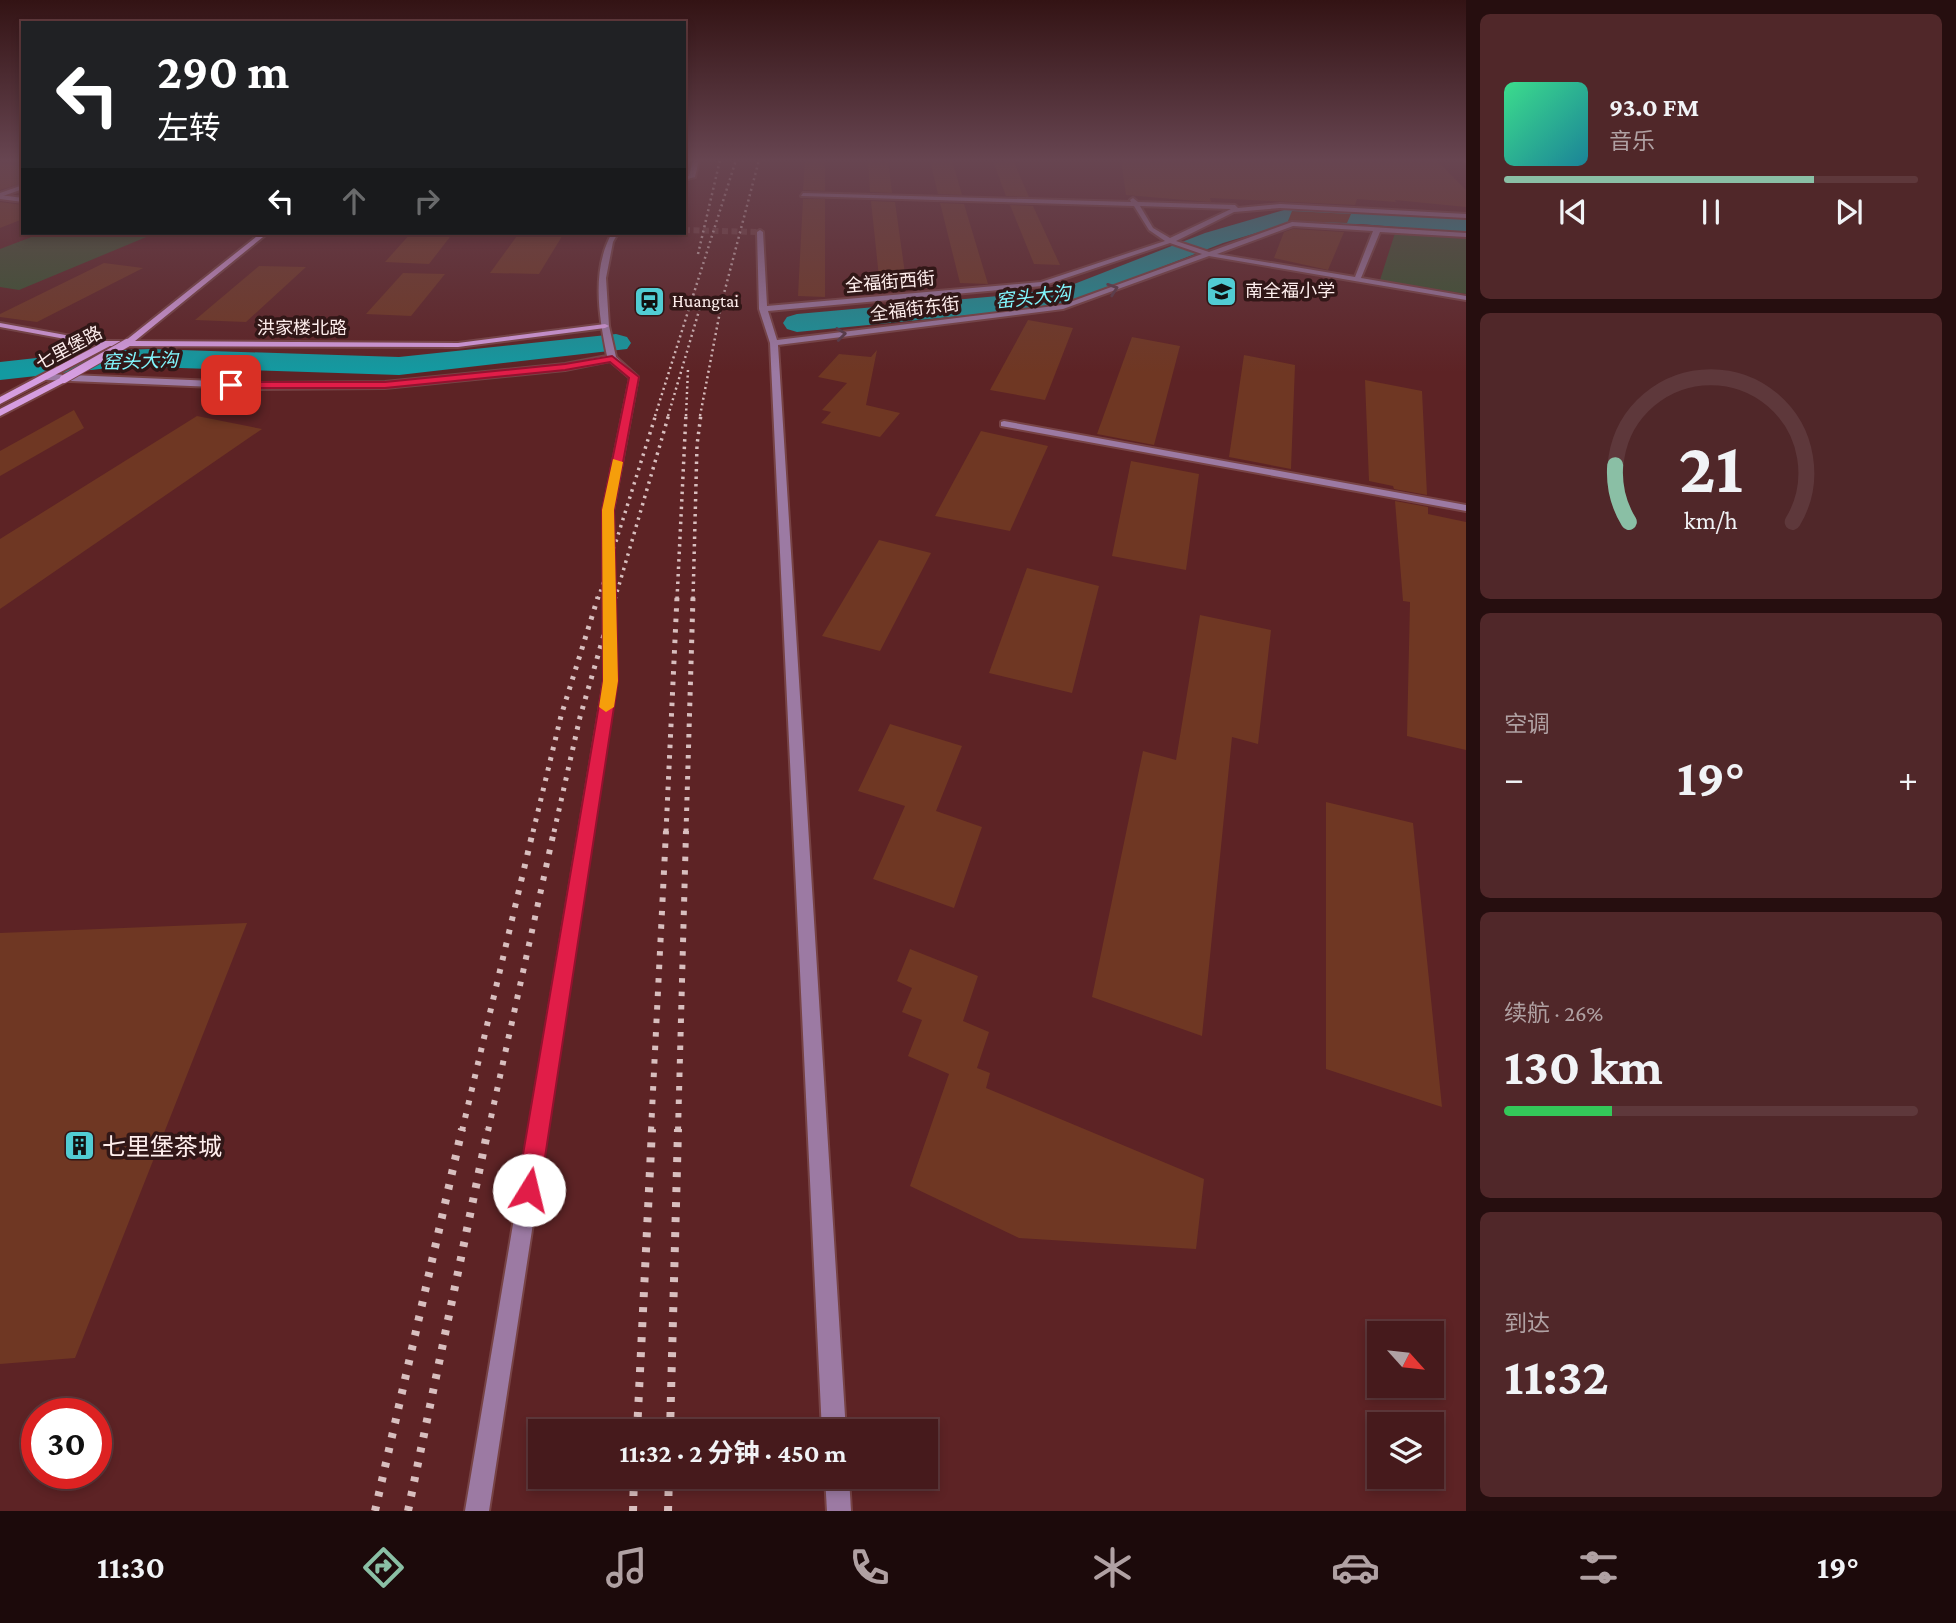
<!DOCTYPE html>
<html lang="zh">
<head>
<meta charset="utf-8">
<style>
	body { margin:0; font-family:"Crimson Pro","Noto Sans SC",serif; background:#502729; color:#f1f3f6; height:100vh; display:flex; flex-direction:column; font-size:26px; white-space:nowrap }
	* { box-sizing:border-box; margin:0 }
	p { font-size:23px; color:#b0a1a3 }
	.icon { flex:none; width:38px; height:38px; fill:none; stroke:currentColor; stroke-width:2; stroke-linecap:round; stroke-linejoin:round }
	.map { position:relative; flex:1; overflow:hidden }
	.panel { display:flex; flex-direction:column; gap:14px; padding:14px; background:#260e0f; width:490px }
	.panel>* { flex:none }
	.guide { position:absolute; left:21px; top:21px; width:665px; height:214px; border-radius:0px; box-shadow:0 4px 10px #0003,0 0 0 2px #5e383b; background:#202124; color:#fff; overflow:hidden }
	.needle { width:46px; rotate:117deg }
	.controls { position:absolute; left:1367px; top:1321px; display:grid; gap:14px }
	.controls a { display:grid; place-items:center; width:77px; height:77px; border-radius:0px; background:#461a1c; box-shadow:0 4px 10px #0003,0 0 0 2px #5e383b; font-size:35px }
	.speed { position:absolute; left:21px; top:1398px; display:flex; gap:14px; font-size:35px; font-weight:700; text-align:center }
	.speed>* { display:grid; place-content:center; width:91px; height:91px; border-radius:50%; background:#461a1c; box-shadow:0 4px 10px #0003,0 0 0 2px #5e383b; line-height:1 }
	.speed .limit { border:10px solid #d22; background:#fff; color:#111 }
	.pin { position:absolute; display:grid; place-items:center; width:60px; height:60px; color:#fff; margin:-30px; border-radius:14px; box-shadow:0 4px 10px #0006 }
	.me { position:absolute; width:77px; margin:-38px; rotate:9deg; stroke-linejoin:round; filter:drop-shadow(0 0 5px #0008) }
	.turn { display:flex; align-items:center; gap:24px; height:147px; padding:0 21px; font-size:32px }
	.turn .icon { width:91px; height:91px; stroke-width:2.5 }
	.turn b { display:block; font-size:49px; line-height:60px }
	.lanes { display:flex; align-items:center; height:66px; padding:0 21px; background:#0003; justify-content:center; gap:35px; direction:ltr }
	.lanes .off { opacity:.35 }
	.big { font-size:52px; font-weight:700; line-height:1.1 }
	.panel .tile { flex:1; display:flex; flex-direction:column; justify-content:center; gap:10px; min-width:0; padding:0 24px; border-radius:10px; background:#502729 }
	.panel .dial { align-items:center; gap:0 }
	.dial svg { height:182px; overflow:visible; fill:none; stroke:#5e383b; stroke-width:7; stroke-linecap:round; text-anchor:middle }
	.dial text { fill:#f1f3f6; stroke:none }
	.song { display:flex; align-items:center; gap:21px }
	.cover { width:84px; height:84px; border-radius:10px; background:linear-gradient(135deg,hsl(150 70% 55%),hsl(190 70% 35%)) }
	.played { height:7px; border-radius:4px; background:linear-gradient(90deg,#8abfa5 75%,#5e383b 75%) }
	.keys { display:flex; justify-content:space-around; direction:ltr }
	.heat { display:flex; justify-content:space-between; align-items:center; font-size:38px; direction:ltr }
	.charge { height:10px; border-radius:5px; background:linear-gradient(90deg,#34c759 26%,#5e383b 0) }
	.trip { position:absolute; left:528px; top:1419px; width:410px; height:70px; border-radius:0px; background:#461a1c; box-shadow:0 4px 10px #0003,0 0 0 2px #5e383b; font-weight:700; line-height:70px; text-align:center }
	.tab-bar { display:flex; height:112px; justify-content:space-around; align-items:center; background:#1c0a0b; color:#b0a1a3 }
	.tab-bar .icon { width:49px; height:49px }
	.tab-bar .current { color:#8abfa5 }
	.tab-bar b { font-size:32px; color:#f1f3f6 }
	main { display:flex; flex:1; min-height:0 }
	.map>svg:first-child { display:block }
</style>
</head>
<body>
<main>
<div class="map">
<svg width="1466" height="1511" viewBox="0 0 1466 1511">
	<rect width="100%" height="100%" fill="#5d2325"/>
	<!-- green -->
	<g fill="#365530">
		<polygon points="42,233 156,233 19,290 0,287 0,249"/>
		<polygon points="1395,233 1466,239 1466,294 1380,280"/>
	</g>
	<g fill="none" stroke-linecap="round" stroke-linejoin="round">
		<!-- river -->
		<g fill="#139aa1" fill-rule="evenodd">
			<polygon points="1284,210 1361,210 1466,219 1466,233 1361,224 1286,224 1223,243 1075,301 1020,310 797,332 787,329 783,323 787,317 797,314 1020,294 1069,286 1205,233"/>
			<polygon points="616,334 627,337 631,343 627,349 399,375 150,367 100,369 0,380 0,362 100,351 150,349 399,357"/>
		</g>
	</g>
	<!-- building -->
	<g fill="#6f3723">
		<polygon points="805,160 825,160 825,191 803,190"/>
		<polygon points="868,160 888,160 892,193 870,192"/>
		<polygon points="930,160 952,160 962,195 938,194"/>
		<polygon points="1004,160 1013,160 1029,197 1006,196 994,164"/>
		<polygon points="1121,160 1436,160 1466,190 1466,207 1395,200 1396,202 1357,199 1355,205 1210,198 1211,202 1197,201 1126,195"/>
		<polygon points="0,163 23,167 23,183 0,190"/>
		<polygon points="803,199 825,199 825,297 798,296"/>
		<polygon points="871,201 895,202 907,288 880,287"/>
		<polygon points="0,202 23,205 23,219 0,228"/>
		<polygon points="940,203 964,204 988,284 960,283"/>
		<polygon points="1010,205 1033,206 1060,265 1034,264"/>
		<polygon points="1292,211 1351,214 1347,223 1288,221"/>
		<polygon points="1293,229 1344,232 1328,270 1274,258 1284,232"/>
		<polygon points="411,233 453,233 429,264 385,262"/>
		<polygon points="519,233 564,233 539,274 490,273"/>
		<polygon points="104,263 143,268 37,322 0,317 0,314"/>
		<polygon points="259,266 306,267 246,322 195,320"/>
		<polygon points="403,273 445,274 411,316 366,314"/>
		<polygon points="1028,320 1073,328 1045,400 990,390"/>
		<polygon points="1132,337 1180,346 1154,445 1097,434"/>
		<polygon points="877,350 866,405 900,413 880,437 821,423 831,412 822,410 847,383 818,377 839,354 871,357"/>
		<polygon points="1244,355 1295,365 1291,469 1229,457"/>
		<polygon points="1365,380 1422,391 1427,495 1394,489 1393,486 1369,481"/>
		<polygon points="74,410 84,428 0,476 0,451"/>
		<polygon points="197,416 262,429 0,609 0,539"/>
		<polygon points="981,431 1048,446 1010,531 935,516"/>
		<polygon points="1131,461 1199,474 1186,570 1112,556"/>
		<polygon points="1395,501 1428,507 1428,514 1466,522 1466,750 1407,736 1410,602 1403,601"/>
		<polygon points="879,540 931,553 880,651 822,636"/>
		<polygon points="1027,568 1099,586 1072,693 989,673"/>
		<polygon points="1200,615 1271,630 1258,744 1232,737 1202,1036 1092,997 1143,751 1176,760"/>
		<polygon points="890,724 962,746 936,811 982,827 954,908 873,879 905,806 858,791"/>
		<polygon points="1326,802 1413,823 1442,1107 1326,1069"/>
		<polygon points="247,923 75,1358 0,1364 0,933"/>
		<polygon points="910,949 978,976 963,1021 989,1032 977,1068 990,1073 986,1088 1204,1179 1196,1249 1019,1238 910,1186 949,1074 908,1056 922,1020 902,1012 912,988 897,981"/>
	</g>
	<g fill="none" stroke-linecap="round" stroke-linejoin="round">
		<!-- street-tunnel -->
		<polyline stroke="#754143" stroke-width="6" stroke-dasharray="6 3.5" stroke-linecap="butt" points="684,230 760,232"/>
		<defs>
			<polygon id="lane" points="23,185 23,189 0,197 0,193"/>
			<g id="street">
				<polygon points="693,160 699,160 695,177 684,180 684,176 689,176"/>
				<path d="M803,193L1131,202L1130,200L1133,198L1138,202L1235,205L1238,208L1280,204L1466,214V218L1280,208L1234,212L1176,241L1209,252L1292,222L1466,233V237L1380,232L1361,278L1466,296V300L1209,256L1063,309L778,345L846,1432H822L770,343L759,309L757,232L760,230L763,232L767,306L1041,282L1165,241L1149,230L1134,206L801,196ZM1140,206L1231,209L1170,238L1153,228ZM1293,226L1373,231L1355,277L1217,254ZM1170,243L1202,254L1062,305L777,340L768,311L1042,286Z"/>
				<polygon points="0,195 23,198 23,202 0,199"/>
				<path d="M612,233H618L613,242L606,278L609,326L616,357L638,377L613,511L616,681L489,1511H465L604,681L603,511L630,378L610,361L565,370L385,388L259,389L47,380L43,377L47,374L259,383L385,382L565,364L607,356C599,317 591,270 612,233Z"/>
				<polygon points="1004,421 1466,505 1466,511 1001,426 1001,422"/>
				<polygon points="825,1477 849,1477 851,1511 827,1511"/>
			</g>
			<g id="secondary">
				<polygon points="1462,160 1466,160 1466,163"/>
				<polygon points="261,233 268,233 135,341 458,343 605,324 609,326 605,328 458,347 110,346 0,404 0,397 98,345 0,327 0,323 98,341 125,341"/>
				<polygon points="64,376 68,379 67,381 0,416 0,409"/>
			</g>
		</defs>
		<!-- lane casing -->
		<use href="#lane" stroke="#774345" stroke-width="4"/>
		<!-- street casing -->
		<use href="#street" stroke="#774345" stroke-width="4"/>
		<!-- secondary casing -->
		<use href="#secondary" stroke="#774345" stroke-width="4"/>
		<!-- lane -->
		<use href="#lane" fill="#9c7aa3" fill-rule="evenodd"/>
		<!-- street -->
		<use href="#street" fill="#9c7aa3" fill-rule="evenodd"/>
		<!-- secondary -->
		<use href="#secondary" fill="#d59de0" fill-rule="evenodd"/>
		<!-- rail-far4 -->
		<g stroke="#d8bebe" stroke-width="2.5" stroke-dasharray="2 3.5" stroke-linecap="butt">
			<polyline points="698,254 720,160"/>
			<polyline points="655,416 736,160"/>
			<polyline points="668,416 701,304"/>
			<polyline points="686,416 688,369"/>
			<polyline points="700,416 722,301 759,160"/>
		</g>
		<!-- rail-far3 -->
		<g stroke="#d8bebe" stroke-width="3.5" stroke-dasharray="2.5 5" stroke-linecap="butt">
			<polyline points="598,599 656,414"/>
			<polyline points="615,599 669,414"/>
			<polyline points="677,599 686,414"/>
			<polyline points="693,599 697,445 701,414"/>
		</g>
		<!-- rail-far2 -->
		<g stroke="#d8bebe" stroke-width="5" stroke-dasharray="3.5 7" stroke-linecap="butt">
			<polyline points="533,832 561,716 598,597"/>
			<polyline points="554,832 580,717 615,597"/>
			<polyline points="666,832 677,597"/>
			<polyline points="686,832 693,597"/>
		</g>
		<!-- rail-far1 -->
		<g stroke="#d8bebe" stroke-width="6" stroke-dasharray="4.5 9" stroke-linecap="butt">
			<polyline points="462,1131 533,831"/>
			<polyline points="488,1131 554,831"/>
			<polyline points="651,1131 666,831"/>
			<polyline points="678,1131 686,831"/>
		</g>
		<!-- rail -->
		<g stroke="#d8bebe" stroke-width="8" stroke-dasharray="5 10" stroke-linecap="butt">
			<polyline points="637,1432 652,1129"/>
			<polyline points="670,1432 678,1129"/>
			<polyline points="375,1511 462,1129"/>
			<polyline points="408,1511 488,1129"/>
			<polyline points="633,1511 634,1477"/>
			<polyline points="668,1511 669,1477"/>
		</g>
		<defs>
			<polyline id="secondary-bridge" points="64,379 127,343"/>
		</defs>
		<!-- secondary-bridge casing -->
		<use href="#secondary-bridge" stroke="#774345" stroke-width="10" stroke-linecap="butt"/>
		<!-- secondary-bridge -->
		<use href="#secondary-bridge" stroke="#d59de0" stroke-width="8"/>
	</g>
	<!-- one-way arrows -->
	<defs><path id="oneway-chevron" d="M-2-3.5L2.5 0L-2 3.5" fill="none" stroke-width="1.6" stroke-linecap="round" stroke-linejoin="round" transform="scale(1.75)"/></defs>
	<g stroke="#563a48">
		<use href="#oneway-chevron" transform="translate(1113 289) rotate(-19)"/>
		<use href="#oneway-chevron" transform="translate(841 334) rotate(-7)"/>
	</g>
	<!-- sky -->
	<linearGradient id="sky" x2="0" y2="1"><stop stop-color="#331314"/><stop offset="0.43" stop-color="#674551"/><stop offset="1" stop-color="#674551" stop-opacity="0"/></linearGradient>
	<rect width="1466" height="372" fill="url(#sky)"/>
	<!-- route -->
	<polygon fill="#e11d48" stroke="#92132f" stroke-width="2" points="612,356 639,377 614,510 618,681 540,1190 537,1198 529,1201 521,1198 517,1190 603,681 602,510 629,378 610,362 565,370 385,388 231,388 226,385 231,382 385,382 565,364"/>
	<!-- slow -->
	<polygon fill="#f59e0b" points="613,459 623,462 614,510 618,681 614,707 606,712 599,707 603,681 602,510"/>
	<!-- icons -->
	<defs>
		<symbol id="school-square" viewBox="-11 -11 22 22"><rect x="-9" y="-9" width="18" height="18" rx="4" fill="#51ccd3" stroke="#311717"/><path d="M0-5L7-2L0 1L-7-2ZM-4 1L0 2.5L4 1V4Q0 6-4 4Z" fill="#111"/></symbol>
		<symbol id="station-square" viewBox="-11 -11 22 22"><rect x="-9" y="-9" width="18" height="18" rx="4" fill="#51ccd3" stroke="#311717"/><path d="M-3-6H3Q5-6 5-4V2Q5 4 3 4L4.5 6H3L1.5 4h-3L-3 6H-4.5L-3 4Q-5 4-5 2V-4Q-5-6-3-6ZM-3.5-4v3h7v-3ZM-3.5 1v1.5H-2V1ZM2 1v1.5H3.5V1Z" fill="#111"/></symbol>
		<symbol id="building-square" viewBox="-11 -11 22 22"><rect x="-9" y="-9" width="18" height="18" rx="4" fill="#51ccd3" stroke="#311717"/><path d="M-4-6H4V6H1V3H-1V6H-4ZM-2.5-4.3h1.7v1.8h-1.7ZM.8-4.3h1.7v1.8H.8ZM-2.5-1h1.7V.8h-1.7ZM.8-1h1.7V.8H.8Z" fill="#111"/></symbol>
	</defs>
	<g fill-rule="evenodd">
		<use href="#school-square" x="1204" y="274" width="35" height="35"/>
		<use href="#station-square" x="632" y="284" width="35" height="35"/>
		<use href="#building-square" x="62" y="1128" width="35" height="35"/>
	</g>
	<g text-anchor="middle" dominant-baseline="central" stroke-width="7" stroke-linejoin="round" paint-order="stroke">
		<!-- far-street labels -->
		<g font-size="18" fill="#feeeed" stroke="#311717">
			<text transform="translate(890 282) rotate(-5)">全福街西街</text>
			<text transform="translate(915 309) rotate(-7)">全福街东街</text>
			<text x="302" y="328">洪家楼北路</text>
			<text transform="translate(69 348) rotate(-28)">七里堡路</text>
		</g>
		<!-- far-poi labels -->
		<g font-size="18" fill="#feeeed" stroke="#311717" text-anchor="start">
			<text x="1245" y="291">南全福小学</text>
			<text x="672" y="301">Huangtai</text>
		</g>
		<!-- far-water labels -->
		<g font-size="19" font-style="italic" fill="#81f6fd" stroke="#311717">
			<text transform="translate(1033 297) rotate(-7)">窑头大沟</text>
			<text transform="translate(140 361) rotate(-2)">窑头大沟</text>
		</g>
		<!-- near-poi labels -->
		<g font-size="24" fill="#feeeed" stroke="#311717" text-anchor="start">
			<text x="102" y="1146">七里堡茶城</text>
		</g>
	</g>
</svg>
<div class="controls">
<a><svg class="needle" viewBox="-14 -14 28 28"><path d="M0-13l5 13h-10z" fill="#e53935"/><path d="M0 13l5-13h-10z" fill="#b0a1a3"/></svg></a>
<a><svg class="icon" aria-label="layers" viewBox="0 0 24 24"><path d="M12 4l9 5-9 5-9-5zM3 14l9 5 9-5"/></svg></a>
</div>
<div class="speed"><div class="limit">30</div></div>
<div class="pin" style="left:231px;top:385px;background:#d93025"><svg class="icon" aria-label="arrive" viewBox="0 0 24 24"><path d="M6 21V4h12l-3 4 3 4H6"/></svg></div>
<svg class="me" style="left:529px;top:1190px" viewBox="-20 -20 40 40"><circle r="19" fill="#fff"/><path d="M0-13L10 11 0 6-10 11z" fill="#e11d48"/></svg>
<div class="trip">11:32 · 2 分钟 · 450 m</div>
<div class="guide">
<div class="turn"><svg class="icon" aria-label="left" viewBox="0 0 24 24"><path d="M17 20v-9H6M10 6l-5 5 5 5"/></svg><div><b>290 m</b>左转</div></div>
<div class="lanes"><svg class="icon" aria-label="left" viewBox="0 0 24 24"><path d="M17 20v-9H6M10 6l-5 5 5 5"/></svg><svg class="icon off" aria-label="ahead" viewBox="0 0 24 24"><path d="M12 20V5M6 11l6-6 6 6"/></svg><svg class="icon off" aria-label="right" viewBox="0 0 24 24"><path d="M7 20v-9h11M14 6l5 5-5 5"/></svg></div>
</div>
</div>
<section class="panel">
<div class="tile">
<div class="song"><i class="cover"></i><div><b>93.0 FM</b><p>音乐</p></div></div>
<div class="played"></div>
<div class="keys"><svg class="icon" aria-label="previous" viewBox="0 0 24 24"><path d="M18 5L8 12l10 7zM5 5v14"/></svg><svg class="icon" aria-label="pause" viewBox="0 0 24 24"><path d="M8 5v14M16 5v14"/></svg><svg class="icon" aria-label="next" viewBox="0 0 24 24"><path d="M6 5l10 7-10 7zM19 5v14"/></svg></div>
</div>
<div class="tile dial"><svg viewBox="0 0 100 80">
<path d="M14 69A42 42 0 1 1 86 69"/>
<path d="M14 69A42 42 0 0 1 8 44" stroke="#8abfa5"/>
<text x="50" y="56" font-size="32" font-weight="700">21</text>
<text x="50" y="72" font-size="11">km/h</text>
</svg></div>
<div class="tile"><p>空调</p>
<div class="heat"><a>−</a><b class="big">19°</b><a>+</a></div>
</div>
<div class="tile"><p>续航 · 26%</p><b class="big">130 km</b><div class="charge"></div></div>
<div class="tile"><p>到达</p><b class="big">11:32</b></div>
</section>
</main>
<nav class="tab-bar">
<b>11:30</b>
<svg class="icon current" aria-label="directions" viewBox="0 0 24 24"><path d="M12 3l9 9-9 9-9-9zM9 14v-3h6M13 9l2 2-2 2"/></svg>
<svg class="icon" aria-label="music" viewBox="0 0 24 24"><path d="M9 18V5l10-2v13"/><circle cx="6" cy="18" r="3"/><circle cx="16" cy="16" r="3"/></svg>
<svg class="icon" aria-label="phone" viewBox="0 0 24 24"><path d="M5 4h4l2 5-3 2q2 4 5 5l2-3 5 2v4C11 20 4 13 5 4z"/></svg>
<svg class="icon" aria-label="climate" viewBox="0 0 24 24"><path d="M12 3v18M4 7l16 10M4 17L20 7"/></svg>
<svg class="icon" aria-label="car" viewBox="0 0 24 24"><path d="M5 17H2v-5l4-1 3-4h7l3 4 3 1v5h-3M9 17h6M6 11h13"/><circle cx="7" cy="17" r="2"/><circle cx="17" cy="17" r="2"/></svg>
<svg class="icon" aria-label="filters" viewBox="0 0 24 24"><path d="M4 7h16M4 17h16"/><circle cx="9" cy="7" r="2"/><circle cx="15" cy="17" r="2"/></svg>
<b>19°</b>
</nav>
</body>
</html>
